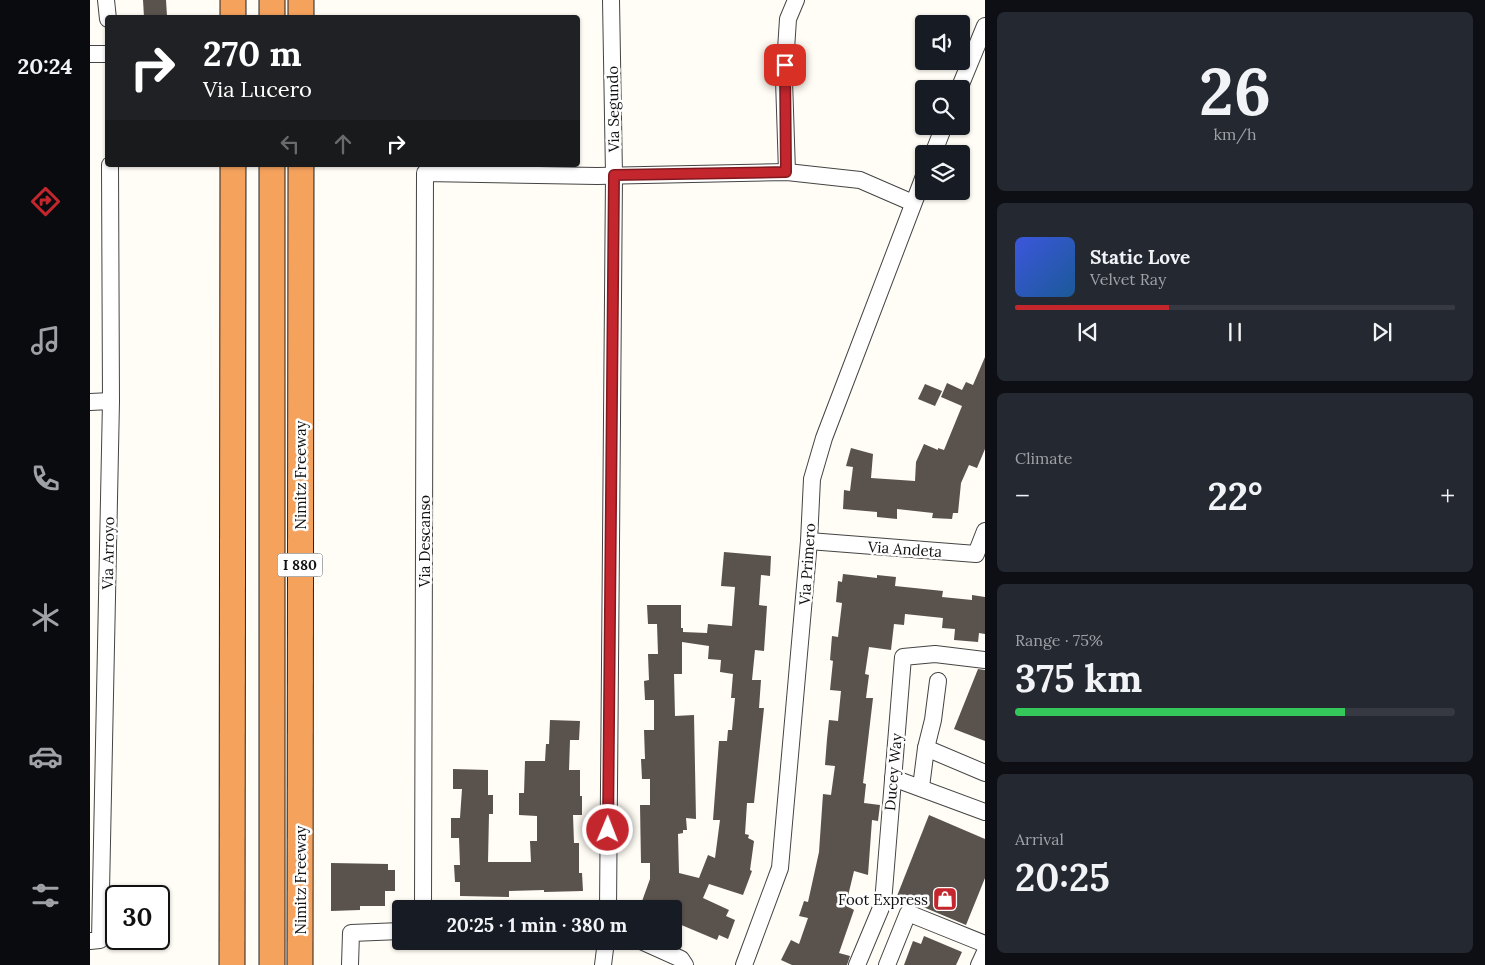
<!DOCTYPE html>
<html lang="en">
<head>
<meta charset="utf-8">
<style>
	body { margin:0; font-family:Lora,serif; background:#242831; color:#f1f3f6; height:100vh; display:flex; flex-direction:column; font-size:19px; white-space:nowrap }
	* { box-sizing:border-box; margin:0 }
	p { font-size:16px; color:#9ea1a6 }
	.icon { flex:none; width:28px; height:28px; fill:none; stroke:currentColor; stroke-width:2; stroke-linecap:round; stroke-linejoin:round }
	.map { position:relative; flex:1; overflow:hidden }
	.panel { display:flex; flex-direction:column; gap:12px; padding:12px; background:#0d0f14; width:500px }
	.panel>* { flex:none }
	.banner { position:absolute; left:15px; top:15px; width:475px; height:152px; border-radius:5px; box-shadow:0 1px 4px #0004; background:#202124; color:#fff; overflow:hidden }
	.tools { position:absolute; left:825px; top:15px; display:grid; gap:10px }
	.tools a { display:grid; place-items:center; width:55px; height:55px; border-radius:5px; background:#171b24; box-shadow:0 1px 4px #0004; font-size:25px }
	.speed { position:absolute; left:15px; top:885px; display:flex; gap:10px; font-size:25px; font-weight:700; text-align:center }
	.speed>* { display:grid; place-content:center; width:65px; height:65px; border-radius:50%; background:#171b24; box-shadow:0 1px 4px #0004; line-height:1 }
	.speed .limit { border:2px solid #111; border-radius:8px; background:#fff; color:#111 }
	.pin { position:absolute; display:grid; place-items:center; width:42px; height:42px; color:#fff; margin:-21px; border-radius:10px; box-shadow:0 2px 8px #0006 }
	.me { position:absolute; width:55px; margin:-28px; rotate:1deg; stroke-linejoin:round; filter:drop-shadow(0 0 4px #0008) }
	.turn { display:flex; align-items:center; gap:18px; height:105px; padding:0 15px; font-size:22px }
	.turn .icon { width:65px; height:65px; stroke-width:2.5 }
	.turn b { display:block; font-size:35px; line-height:42px }
	.lanes { display:flex; align-items:center; height:48px; padding:0 15px; background:#0003; justify-content:center; gap:25px; direction:ltr }
	.lanes .off { opacity:.35 }
	.big { font-size:38px; font-weight:800; line-height:1.1 }
	.panel .widget { flex:1; display:flex; flex-direction:column; justify-content:center; gap:8px; min-width:0; padding:0 18px; border-radius:8px; background:#242831 }
	.panel .dial { align-items:center; gap:0 }
	.dial b { font-size:65px; line-height:1 }
	.song { display:flex; align-items:center; gap:15px }
	.cover { width:60px; height:60px; border-radius:8px; background:linear-gradient(135deg,hsl(230 70% 55%),hsl(210 70% 35%)) }
	.played { height:5px; border-radius:2px; background:linear-gradient(90deg,#c4262e 35%,#363941 35%) }
	.keys { display:flex; justify-content:space-around; direction:ltr }
	.heat { display:flex; justify-content:space-between; align-items:center; font-size:28px; direction:ltr }
	.charge { height:8px; border-radius:4px; background:linear-gradient(90deg,#34c759 75%,#363941 0) }
	.trip { position:absolute; left:302px; top:900px; width:290px; height:50px; border-radius:5px; background:#171b24; box-shadow:0 1px 4px #0004; font-weight:800; line-height:50px; text-align:center }
	main { display:flex; flex:1; min-height:0 }
	.tab-bar { display:flex; flex-direction:column; width:90px; justify-content:space-around; align-items:center; background:#090b0e; color:#9ea1a6 }
	.tab-bar .icon { width:35px; height:35px }
	.tab-bar .active { color:#c4262e }
	.tab-bar b { font-size:22px; color:#f1f3f6 }
	.map>svg:first-child { display:block }
</style>
</head>
<body>
<main>
<nav class="tab-bar">
<b>20:24</b>
<svg class="icon active" aria-label="directions" viewBox="0 0 24 24"><path d="M12 3l9 9-9 9-9-9zM9 14v-3h6M13 9l2 2-2 2"/></svg>
<svg class="icon" aria-label="music" viewBox="0 0 24 24"><path d="M9 18V5l10-2v13"/><circle cx="6" cy="18" r="3"/><circle cx="16" cy="16" r="3"/></svg>
<svg class="icon" aria-label="phone" viewBox="0 0 24 24"><path d="M5 4h4l2 5-3 2q2 4 5 5l2-3 5 2v4C11 20 4 13 5 4z"/></svg>
<svg class="icon" aria-label="climate" viewBox="0 0 24 24"><path d="M12 3v18M4 7l16 10M4 17L20 7"/></svg>
<svg class="icon" aria-label="car" viewBox="0 0 24 24"><path d="M5 17H2v-5l4-1 3-4h7l3 4 3 1v5h-3M9 17h6M6 11h13"/><circle cx="7" cy="17" r="2"/><circle cx="17" cy="17" r="2"/></svg>
<svg class="icon" aria-label="filters" viewBox="0 0 24 24"><path d="M4 7h16M4 17h16"/><circle cx="9" cy="7" r="2"/><circle cx="15" cy="17" r="2"/></svg>
</nav>
<div class="map">
<svg width="895" height="965" viewBox="0 0 895 965">
	<rect width="100%" height="100%" fill="#fffdf5"/>
	<!-- building -->
	<g fill="#5a524d" fill-rule="evenodd">
		<polygon points="53,0 76,0 77,16 54,17"/>
		<polygon points="895,357 895,449 887,468 879,465 871,483 868,513 863,513 862,519 842,518 843,513 807,509 807,519 787,517 787,512 753,509 754,490 760,491 763,467 756,466 761,448 783,454 781,478 825,481 826,462 834,444 848,450 848,448 854,450 872,406 851,397 857,383 872,390 876,382 883,385"/>
		<polygon points="835,384 852,391 845,406 828,399"/>
		<path d="M634,552L681,556L680,576L671,575L669,605L677,606L674,651L665,650L662,680H671L669,708H674L664,803H657L655,834L659,835L658,838L664,841L660,870L662,871L653,895L619,884L613,898L639,910L636,916L645,920L638,939L629,935L627,940L589,924L591,920L584,917V909H563L551,904L560,879V863H551L550,805H560V779H552L551,759H555L554,730H564V700H555L554,681L559,680L558,654H568L567,624H558L557,605H591V628H593V632L617,633L618,624L642,626L645,587L631,586ZM592,642L619,646L618,659L631,660L630,672L643,674L641,698H645L642,730H638L637,741H629L623,820H630L625,858L618,855L609,878L589,873L588,834L593,833V830H597L596,818L606,819L604,715L585,716L584,674H592Z"/>
		<polygon points="753,574 787,578 787,575 806,577 805,586 853,591 852,597 882,600 882,595 895,597 895,634 889,633 888,642 864,640 865,629 852,628 853,618 815,614 814,625 804,624 801,650 779,647 775,674 779,675 776,698 783,698 773,783 776,784 774,803 790,805 788,821 782,820 778,875 764,871 758,896 757,906 764,910 749,953 760,956 757,965 702,965 691,960 701,940 709,944 718,918 709,916 714,901 718,902 729,852 733,794 741,795 745,766 735,765 737,739 739,720 748,721 751,691 740,690 743,661 740,660 742,636 748,637 752,603 746,602 748,581 752,582"/>
		<polygon points="888,669 895,670 895,741 864,729"/>
		<polygon points="460,720 490,721 489,740 480,740 479,770 490,770 490,796 492,796 492,815 483,815 484,843 489,843 489,873 492,873 493,891 454,892 454,890 419,891 419,897 370,896 370,882 365,882 364,865 370,865 369,838 361,838 361,818 370,818 372,789 363,789 363,769 398,770 398,795 403,795 403,814 399,814 398,862 441,862 440,841 447,841 447,816 429,815 429,793 434,793 435,761 455,761 456,744 459,744"/>
		<polygon points="839,815 895,839 895,878 876,925 807,896"/>
		<polygon points="241,863 298,864 298,870 305,870 305,891 295,891 295,906 270,906 270,910 241,911"/>
		<polygon points="834,936 872,952 866,965 814,965 823,941 831,944"/>
	</g>
	<g fill="none" stroke-linecap="round" stroke-linejoin="round">
		<defs>
			<g id="minor">
				<polyline points="16,0 18,19"/>
				<polyline points="0,54 18,54"/>
				<polyline points="869,89 895,26"/>
				<polyline points="843,154 854,126"/>
				<polyline points="697,172 694,80 698,19 706,0"/>
				<polyline points="0,402 21,401"/>
				<polyline points="719,541 886,554 895,531"/>
				<polyline points="836,748 843,720 848,681"/>
				<polyline points="803,778 895,812"/>
				<polyline points="831,787 836,748 895,773"/>
				<polyline points="333,909 335,173 507,176 697,172 770,180 823,203"/>
				<polyline points="518,909 524,175 521,0"/>
				<polyline points="0,941 10,940 21,401 20,165"/>
				<polyline points="551,941 591,959 595,965"/>
				<polyline points="260,965 261,933 311,931"/>
				<polyline points="513,965 516,941"/>
				<polyline points="654,965 690,868 719,541 722,479 734,438 834,176"/>
				<polyline points="767,965 793,903 813,657 845,654 895,660"/>
				<polyline points="797,965 818,913 895,944"/>
				<polyline points="889,965 895,952"/>
			</g>
			<g id="highway">
				<polyline points="182,0 182,18"/>
				<polyline points="211,0 211,18"/>
				<polyline points="143,18 143,0"/>
				<polyline points="182,165 182,965"/>
				<polyline points="142,965 143,165"/>
				<polyline points="210,965 211,165"/>
			</g>
		</defs>
		<!-- minor casing -->
		<use href="#minor" stroke="#444" stroke-width="18"/>
		<!-- highway casing -->
		<use href="#highway" stroke="#222" stroke-width="27"/>
		<!-- minor -->
		<use href="#minor" stroke="#fff" stroke-width="16"/>
		<!-- highway -->
		<use href="#highway" stroke="#f5a25d" stroke-width="25"/>
	</g>
	<g fill="none" stroke-linecap="round" stroke-linejoin="round">
		<defs>
			<polyline id="route" points="518,830 524,175 696,172 695,65"/>
		</defs>
		<!-- route casing -->
		<use href="#route" stroke="#7f191e" stroke-width="12"/>
		<!-- route -->
		<use href="#route" stroke="#c4262e" stroke-width="9"/>
	</g>
	<!-- icons -->
	<defs>
		<symbol id="shop-square" viewBox="-11 -11 22 22"><rect x="-9" y="-9" width="18" height="18" rx="4" fill="#c4262e" stroke="#fff"/><path d="M-5-2.5h2.3a2.7 3.5 0 0 1 5.4 0H5L5.5 6h-11ZM-1.5-2.5h3a1.5 2.3 0 0 0-3 0Z" fill="#fff"/></symbol>
	</defs>
	<g fill-rule="evenodd">
		<use href="#shop-square" x="841" y="885" width="28" height="28"/>
	</g>
	<g text-anchor="middle" dominant-baseline="central" stroke-width="5" stroke-linejoin="round" paint-order="stroke">
		<!-- shield labels -->
		<rect fill="#fff" stroke="#585858" stroke-width="1" x="187.5" y="553.5" width="45" height="23" rx="4"/>
		<g font-size="14" font-weight="bold" fill="#111">
			<text x="210" y="565">I 880</text>
		</g>
		<!-- street labels -->
		<g font-size="15" fill="#111" stroke="#fff">
			<text transform="translate(523 109) rotate(-91)">Via Segundo</text>
			<text transform="translate(210 475) rotate(-90)">Nimitz Freeway</text>
			<text transform="translate(334 541) rotate(-90)">Via Descanso</text>
			<text transform="translate(815 549) rotate(4)">Via Andeta</text>
			<text transform="translate(18 553) rotate(-89)">Via Arroyo</text>
			<text transform="translate(717 564) rotate(-86)">Via Primero</text>
			<text transform="translate(803 772) rotate(-85)">Ducey Way</text>
			<text transform="translate(210 880) rotate(-90)">Nimitz Freeway</text>
		</g>
		<!-- poi labels -->
		<g font-size="15" fill="#111" stroke="#fff" text-anchor="end">
			<text x="838" y="899">Foot Express</text>
		</g>
	</g>
</svg>
<div class="tools">
<a><svg class="icon" aria-label="sound" viewBox="0 0 24 24"><path d="M4 9h4l5-4v14l-5-4H4zM17 9q2 3 0 6"/></svg></a>
<a><svg class="icon" aria-label="search" viewBox="0 0 24 24"><circle cx="10" cy="10" r="6"/><path d="M15 15l6 6"/></svg></a>
<a><svg class="icon" aria-label="layers" viewBox="0 0 24 24"><path d="M12 4l9 5-9 5-9-5zM3 14l9 5 9-5"/></svg></a>
</div>
<div class="speed"><div class="limit">30</div></div>
<div class="pin" style="left:695px;top:65px;background:#d93025"><svg class="icon" aria-label="arrive" viewBox="0 0 24 24"><path d="M6 21V4h12l-3 4 3 4H6"/></svg></div>
<svg class="me" style="left:518px;top:830px" viewBox="-20 -20 40 40"><circle r="17" fill="#c4262e" stroke="#fff" stroke-width="3"/><path d="M0-11L8 9 0 5-8 9z" fill="#fff"/></svg>
<div class="trip">20:25 · 1 min · 380 m</div>
<div class="banner">
<div class="turn"><svg class="icon" aria-label="right" viewBox="0 0 24 24"><path d="M7 20v-9h11M14 6l5 5-5 5"/></svg><div><b>270 m</b>Via Lucero</div></div>
<div class="lanes"><svg class="icon off" aria-label="left" viewBox="0 0 24 24"><path d="M17 20v-9H6M10 6l-5 5 5 5"/></svg><svg class="icon off" aria-label="ahead" viewBox="0 0 24 24"><path d="M12 20V5M6 11l6-6 6 6"/></svg><svg class="icon" aria-label="right" viewBox="0 0 24 24"><path d="M7 20v-9h11M14 6l5 5-5 5"/></svg></div>
</div>
</div>
<section class="panel">
<div class="widget dial"><b>26</b><p>km/h</p></div>
<div class="widget">
<div class="song"><i class="cover"></i><div><b>Static Love</b><p>Velvet Ray</p></div></div>
<div class="played"></div>
<div class="keys"><svg class="icon" aria-label="previous" viewBox="0 0 24 24"><path d="M18 5L8 12l10 7zM5 5v14"/></svg><svg class="icon" aria-label="pause" viewBox="0 0 24 24"><path d="M8 5v14M16 5v14"/></svg><svg class="icon" aria-label="next" viewBox="0 0 24 24"><path d="M6 5l10 7-10 7zM19 5v14"/></svg></div>
</div>
<div class="widget"><p>Climate</p>
<div class="heat"><a>−</a><b class="big">22°</b><a>+</a></div>
</div>
<div class="widget"><p>Range · 75%</p><b class="big">375 km</b><div class="charge"></div></div>
<div class="widget"><p>Arrival</p><b class="big">20:25</b></div>
</section>
</main>
</body>
</html>
